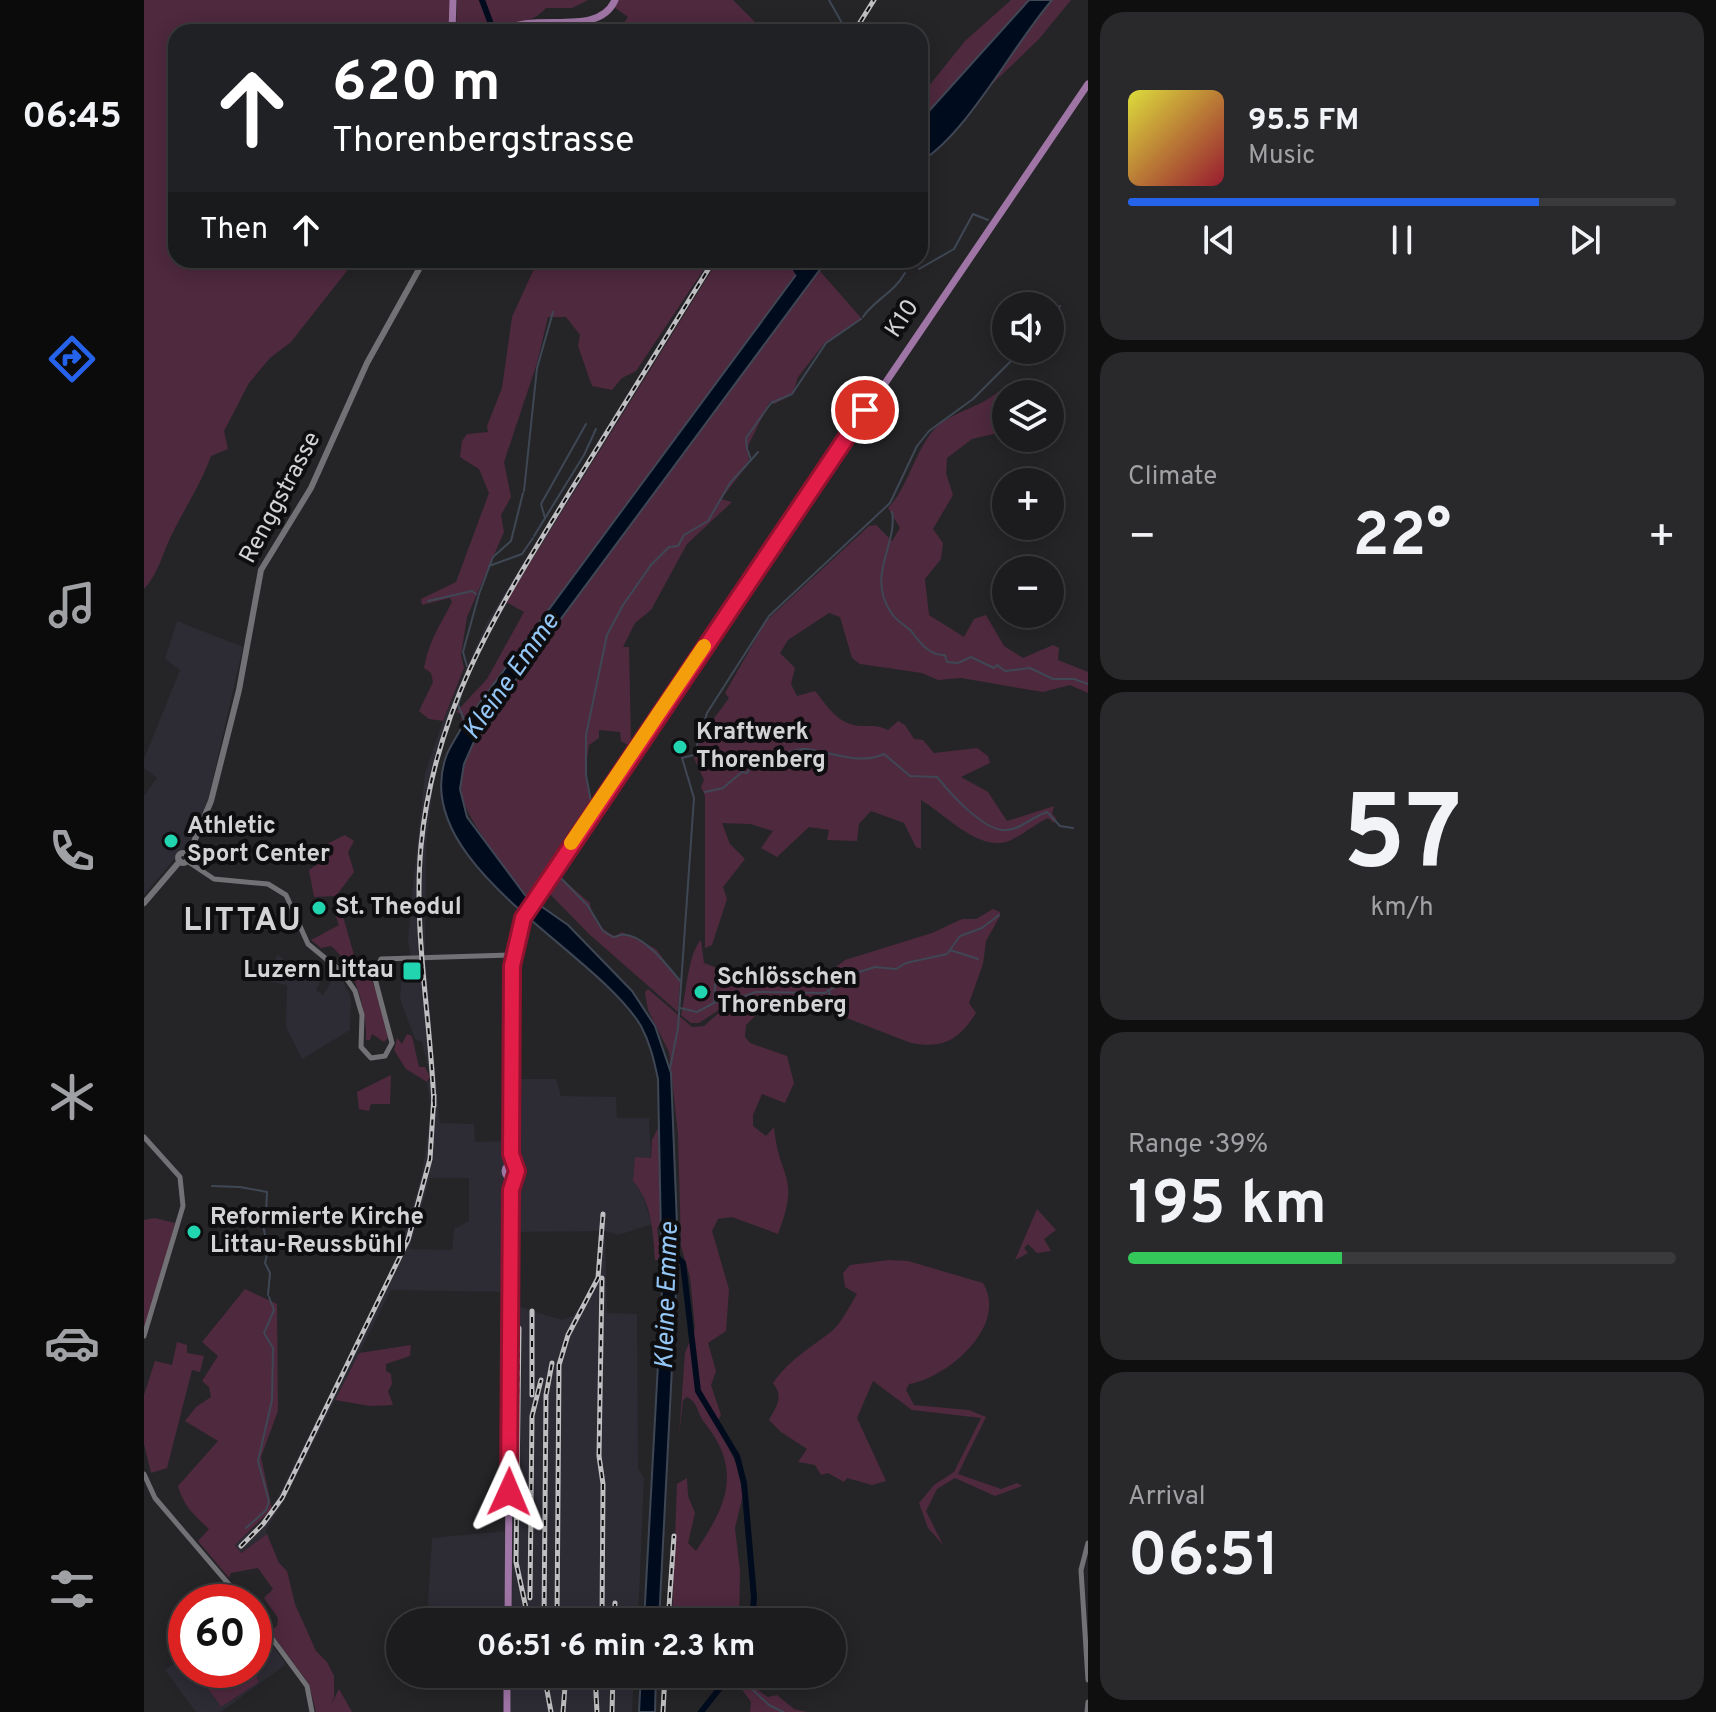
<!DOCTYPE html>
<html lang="en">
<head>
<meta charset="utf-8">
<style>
	body { margin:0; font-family:Overpass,sans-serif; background:#29292b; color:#f1f3f6; height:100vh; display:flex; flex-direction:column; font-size:30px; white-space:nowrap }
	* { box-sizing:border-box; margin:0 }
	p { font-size:26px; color:#a0a1a4 }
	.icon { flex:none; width:44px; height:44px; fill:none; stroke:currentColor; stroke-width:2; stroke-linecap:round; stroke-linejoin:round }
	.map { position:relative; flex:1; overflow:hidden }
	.panel { display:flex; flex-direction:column; gap:12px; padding:12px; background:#0f0f10; width:628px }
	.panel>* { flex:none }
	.hud { position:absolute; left:24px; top:24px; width:760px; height:244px; border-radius:24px; box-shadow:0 4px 20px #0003,0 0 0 2px #3a3a3c; background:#202124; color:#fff; overflow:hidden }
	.controls { position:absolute; left:848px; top:292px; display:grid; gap:16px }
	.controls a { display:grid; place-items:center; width:72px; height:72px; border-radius:50%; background:#1c1c1e; box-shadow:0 4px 20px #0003,0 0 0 2px #3a3a3c; font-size:40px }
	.speed { position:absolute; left:24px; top:1584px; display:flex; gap:16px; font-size:40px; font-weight:700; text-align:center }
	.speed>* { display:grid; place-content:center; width:104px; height:104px; border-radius:50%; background:#1c1c1e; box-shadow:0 4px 20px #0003,0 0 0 2px #3a3a3c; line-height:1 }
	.speed .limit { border:12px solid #d22; background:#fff; color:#111 }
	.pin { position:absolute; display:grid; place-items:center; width:68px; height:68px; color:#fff; margin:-34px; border:4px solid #fff; border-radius:50%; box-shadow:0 2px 8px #0007 }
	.me { position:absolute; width:88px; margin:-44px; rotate:1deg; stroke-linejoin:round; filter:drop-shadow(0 0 6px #0008) }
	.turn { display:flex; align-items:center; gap:28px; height:168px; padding:0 32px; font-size:36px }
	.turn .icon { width:104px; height:104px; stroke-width:2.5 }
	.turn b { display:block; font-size:56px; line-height:68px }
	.then { display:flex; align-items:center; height:76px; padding:0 32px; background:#0003; gap:16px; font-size:30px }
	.big { font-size:60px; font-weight:700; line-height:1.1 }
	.panel .tile { flex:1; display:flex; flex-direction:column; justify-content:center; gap:12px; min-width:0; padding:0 28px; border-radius:24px; background:#29292b }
	.panel .dial { align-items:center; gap:0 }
	.dial b { font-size:104px; line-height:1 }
	.song { display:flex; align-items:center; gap:24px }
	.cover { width:96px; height:96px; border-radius:12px; background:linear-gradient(135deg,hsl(60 70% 55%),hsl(350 70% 35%)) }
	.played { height:8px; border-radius:4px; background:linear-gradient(90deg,#2563eb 75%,#3a3a3c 75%) }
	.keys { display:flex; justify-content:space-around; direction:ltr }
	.heat { display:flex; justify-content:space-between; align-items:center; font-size:44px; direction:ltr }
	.charge { height:12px; border-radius:6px; background:linear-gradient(90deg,#34c759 39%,#3a3a3c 0) }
	.trip { position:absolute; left:242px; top:1608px; width:460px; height:80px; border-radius:40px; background:#1c1c1e; box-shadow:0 4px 20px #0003,0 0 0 2px #3a3a3c; font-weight:700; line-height:80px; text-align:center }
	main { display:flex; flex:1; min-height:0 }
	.dock { display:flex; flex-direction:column; width:144px; justify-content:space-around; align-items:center; background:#0b0b0c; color:#a0a1a4 }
	.dock .icon { width:56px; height:56px }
	.dock .on { color:#2563eb }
	.dock b { font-size:36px; color:#f1f3f6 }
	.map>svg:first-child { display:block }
</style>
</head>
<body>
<main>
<nav class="dock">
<b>06:45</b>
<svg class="icon on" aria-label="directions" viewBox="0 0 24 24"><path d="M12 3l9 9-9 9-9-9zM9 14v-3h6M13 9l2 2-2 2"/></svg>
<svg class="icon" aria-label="music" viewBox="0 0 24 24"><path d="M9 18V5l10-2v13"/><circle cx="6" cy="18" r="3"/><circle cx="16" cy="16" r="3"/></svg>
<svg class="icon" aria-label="phone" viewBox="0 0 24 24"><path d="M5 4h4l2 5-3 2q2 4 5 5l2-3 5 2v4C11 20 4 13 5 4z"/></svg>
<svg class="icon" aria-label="climate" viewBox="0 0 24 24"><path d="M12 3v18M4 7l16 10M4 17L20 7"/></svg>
<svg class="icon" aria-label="car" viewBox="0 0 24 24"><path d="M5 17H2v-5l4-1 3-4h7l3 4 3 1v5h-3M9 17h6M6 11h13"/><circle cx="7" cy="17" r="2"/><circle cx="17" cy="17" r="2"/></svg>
<svg class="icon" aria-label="filters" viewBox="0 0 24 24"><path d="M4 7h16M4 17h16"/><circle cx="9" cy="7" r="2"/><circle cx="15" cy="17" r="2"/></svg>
</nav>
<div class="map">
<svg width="944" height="1712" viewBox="0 0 944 1712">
	<rect width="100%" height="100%" fill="#252528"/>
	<!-- built -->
	<g fill="#2d2b34" fill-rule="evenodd">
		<path d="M566,260H571L327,664L291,771L282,846L281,956L296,1123L330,1124L331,1142L364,1141L370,1079H412L417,1096L472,1097L473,1118H505L507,1159H499L497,1190L508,1224L474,1235L461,1231L367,1232L366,1292L247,1290L138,1504L122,1529L123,1534L96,1553L91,1544L120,1520L134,1497L254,1259L278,1174L287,1113L283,1082L286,1081V1076L278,1042L271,1039L256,999L259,960L267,959L264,941L268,896L281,773L299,721L343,622ZM286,1178H325V1221L310,1229L308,1250L265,1249Z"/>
		<polygon points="33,621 99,647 62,809 47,839 0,895 0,796 13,778 0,768 0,759 36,670 21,659"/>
		<polygon points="133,954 149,968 163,965 164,972 177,980 172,990 179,995 191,976 199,981 207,998 206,1030 158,1059 142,1027 143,985 127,982"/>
		<polygon points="456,1234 461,1234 463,1313 493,1314 494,1468 500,1478 494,1622 368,1622 370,1305 418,1320 429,1316 448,1289 455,1265"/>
		<polygon points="362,1531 360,1622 283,1619 288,1538"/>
		<polygon points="122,1637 142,1664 77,1712 52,1712 21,1670 42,1655 42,1670 110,1670 110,1645"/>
		<polygon points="367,1674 490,1674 488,1712 367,1712"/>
	</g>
	<!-- green -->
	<g fill="#4f293e">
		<path d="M0,0H309L308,32H32V260H201L206,267L147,342L126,358L105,383L80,431L84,449L67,456C57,484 42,506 29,532C19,551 15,573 0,589Z"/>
		<path d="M313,0H444L428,8H402C382,30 342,32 312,32Z"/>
		<polygon points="472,0 589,0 621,32 474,32 484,17 470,7"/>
		<polygon points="867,0 885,0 776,121 776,97 821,41"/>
		<polygon points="908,0 927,0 895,39 838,94"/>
		<polygon points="451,22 473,32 363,32 373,28"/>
		<path d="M394,260H566L492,371L478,378L468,390L448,386L434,346L436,335L422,317H404L393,363L360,462L367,497L357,515L360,532L323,617L317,655L320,668L299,721L285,719L275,711L289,682L287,673L280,668C286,638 296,626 308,602L306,598L278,605L277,599L312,582L345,493L335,469L316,457L318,441L323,434L344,432L343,426L358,388L368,317Z"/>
		<polygon points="574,260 641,260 653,274 318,727 317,714 312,712 343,679 380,612 362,602"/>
		<path d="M675,270L718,319L679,345L654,377L649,394L630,404L626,401L604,446L605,463L577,499L588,502L543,544L507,610L491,623L479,647H485L487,742L484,745L477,741L476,732L455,730V738L445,745L441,772L449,804L385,898C369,882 356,863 343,843C309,792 310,784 336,728Z"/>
		<path d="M855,391L862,396V431L828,439L803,458L802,473L809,495L789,529L799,543L797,559L781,579L785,615L820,637L830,619L842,615L860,646L879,658L909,645L915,648L914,660L944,672V693L926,685L899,692L817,678L794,680L778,673L716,664L708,658L696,617L685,613L644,640L636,653L651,668L647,684L653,696L671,691C685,708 694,725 718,726C729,726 734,725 744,730L754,721L761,725L770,739L779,740L790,753L833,748L844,756L846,763L817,777L844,792L863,821L910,806L908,814L912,818L910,823L904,818C891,824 877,836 865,841C835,852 802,815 777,800V849L772,847L760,823L727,811L715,824L713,841L683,840L685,830L665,827L633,857L617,848L629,831L606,824L578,823L586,844L601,859L579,887L583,899L568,945L561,948V796L557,787L560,780L550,758L563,718L568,721L585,698L581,693L622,621L725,526L732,525L748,541L756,528L744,508C762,491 770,454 788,432C804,412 835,409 855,391Z"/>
		<polygon points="201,835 210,841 204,852 210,872 192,896 170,897 165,870 178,861 173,849"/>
		<path d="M411,873L446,903C447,917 458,931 471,936L478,932L512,949L536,982L534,1012L445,934L401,889Z"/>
		<path d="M849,909L856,912V916L842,941L839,964L825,1003L832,1013C815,1040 799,1049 767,1043L669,1005L628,1007L614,1001L581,1006L555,1023H547L537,1015C542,996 544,953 557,940L560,963L578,970L583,967L587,980L680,976L701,960L788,933L818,919H832Z"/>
		<path d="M198,913L210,955C228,963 239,1016 244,1038L240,1042L228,1034L226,1040H222C223,1012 211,965 187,946L177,948L167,940L195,925L191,914Z"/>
		<path d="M504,989L548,1027L560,1026L578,1010L614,1005L616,1011L602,1025L601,1037L606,1043L643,1056L650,1083L641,1103L618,1094L609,1115V1126L622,1136L630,1127C635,1181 657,1174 634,1234L588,1217L574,1219L568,1231L585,1289L582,1331L564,1343L572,1371L567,1385L577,1415L572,1423L593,1465L599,1495L591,1528L596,1571L595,1622H528L533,1484L543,1478L544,1496L551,1513L544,1543L552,1551C583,1505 599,1470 560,1422C553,1413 554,1402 543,1397L539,1400L535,1436L541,1353L551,1328L546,1277L537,1246L534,1134L525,1052L504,1010L501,992Z"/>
		<polygon points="263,1034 268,1036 275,1067 281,1067 286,1077 283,1082 262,1069 250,1050 253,1038 258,1044"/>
		<polygon points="247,1075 246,1104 227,1104 225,1111 215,1109 213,1092"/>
		<path d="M514,1128L518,1221L513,1228L517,1260H511C509,1233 508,1202 489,1181L491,1157L507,1158L508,1140Z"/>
		<polygon points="893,1209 912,1230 900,1239 907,1251 893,1253 884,1244 880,1248 884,1253 871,1260"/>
		<polygon points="11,1218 31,1223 0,1336 0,1220"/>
		<path d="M745,1260L764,1261L839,1283C865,1326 803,1378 765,1384L762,1390L770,1405L825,1410L842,1417L814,1474L857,1489L873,1483L878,1486L851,1496L811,1478L793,1489L782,1511L799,1545L784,1528L775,1503L790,1485L810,1472L837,1418L768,1410L729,1381L713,1418L742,1481L728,1485L703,1478L700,1482L684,1473L677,1475L671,1465L654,1462L663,1449L637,1432L625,1420C633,1405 640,1397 629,1383C648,1357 664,1350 688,1331C697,1324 706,1305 713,1294L701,1287L699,1273L706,1265Z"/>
		<path d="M101,1289L133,1304L134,1411L117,1457L128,1509L91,1545L97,1553L123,1534L135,1563L143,1571L151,1604L172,1651L183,1662L190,1676V1697L186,1707L195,1689L208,1712H172L165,1684L126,1631L133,1626L134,1618L120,1598L129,1589L114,1568L87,1573L85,1578L54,1541L65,1529C50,1515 40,1507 34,1486L74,1441L41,1421L52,1407L67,1397L65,1387L58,1381L74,1356L58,1342Z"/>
		<polygon points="33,1342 43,1345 43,1353 60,1356 56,1372 48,1370 23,1468 7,1473 0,1444 0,1395 11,1361 28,1365"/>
		<polygon points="267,1345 266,1356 242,1364 242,1371 247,1374 248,1384 244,1391 249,1405 226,1406 191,1400 215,1353"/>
		<polygon points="81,1670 109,1670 115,1682 69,1712 77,1706 61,1685"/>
		<polygon points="600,1680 624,1697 633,1695 650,1709 663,1712 606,1712 607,1702 597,1688"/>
	</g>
	<!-- water -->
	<g fill="#000c1e" stroke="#3f4755" stroke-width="2">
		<path d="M885,0H908C869,45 824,133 776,162V121Z"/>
		<path d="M663,260H683L336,728L320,764L316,789L323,817L381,895L424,925L488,991L511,1026L527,1073L534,1250L515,1622H500L518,1290L514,1079C510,1060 506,1043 497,1026C451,949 261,863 303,754C307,745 313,736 318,727Z"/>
		<polygon points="497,1674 512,1674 511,1712 495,1712"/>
	</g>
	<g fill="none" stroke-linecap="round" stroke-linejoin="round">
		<!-- stream -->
		<g stroke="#3f4755" stroke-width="2">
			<polyline points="685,0 703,32"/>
			<polyline points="775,269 810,249 829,214 844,220"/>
			<path d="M719,317C730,300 750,293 761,273"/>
			<polyline points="906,322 916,306"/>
			<polyline points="603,449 602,438 627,403 648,394 682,343 717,319"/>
			<polyline points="607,460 614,452"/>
			<polyline points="380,491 393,368 409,312"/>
			<path d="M748,512C754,545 721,576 748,614C753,621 761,625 767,631C776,642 785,656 801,655L803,662L814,663L827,657L850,668L853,665L861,671L886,668L909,679H930L944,684"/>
			<polyline points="401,518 397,504 442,424"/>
			<polyline points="390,536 440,455 452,429"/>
			<polyline points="345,566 378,554 389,538"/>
			<polyline points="284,601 328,591 332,594"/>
			<polyline points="323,666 319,652 335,594 349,557 367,541 379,493"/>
			<polyline points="321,722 314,705 325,668"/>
			<path d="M561,792L579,788L598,772L603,773L608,765C630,763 646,748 661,749C687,751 714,766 740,754L766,776L793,777C806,793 841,833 863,830C878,829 889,816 903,812L916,826L929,828"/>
			<polyline points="406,868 447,802 442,775 442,735 463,635 479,605 507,565 525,547 534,546 540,535 564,521 586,483 607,460 604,451"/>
			<polyline points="412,873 444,906 459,931 469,937"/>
			<path d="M471,937C493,925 524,966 537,982"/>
			<polyline points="806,950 834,959"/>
			<polyline points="684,990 689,1002 703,1014"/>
			<polyline points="570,1001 571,985 582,970"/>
			<polyline points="536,1008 553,1012 583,996 595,998 612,992 681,993 715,972 731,967 752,969 762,963 803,954 816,936 838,928 855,915"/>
			<polyline points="526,1068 534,1028 550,798 538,758 550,755 563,713 625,616 746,503 773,446 785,431 829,399 878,350"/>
			<polyline points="68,1186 96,1187 123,1192 122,1214 118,1220 124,1250 121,1263 126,1273 124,1295"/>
			<polyline points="102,1528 122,1510 125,1501 114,1461 128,1400 129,1348 120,1333 130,1310 125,1297"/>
			<polyline points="585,1677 594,1676 625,1705 639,1712"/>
		</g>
		<!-- river -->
		<g stroke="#000c1e" stroke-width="6">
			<polyline points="338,0 350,32"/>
			<polyline points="646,260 657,277"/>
			<polyline points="527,1251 539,1263 554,1391 593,1456 600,1483 610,1597 608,1622"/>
			<polyline points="557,1712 587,1674"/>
		</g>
		<!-- tertiary -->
		<g stroke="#727175" stroke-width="5">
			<polyline points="43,861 70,879 124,884 142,895 164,944 198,972 211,991 218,1015 217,1047 227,1058 241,1056 248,1043 230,975 237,959 369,955"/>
			<polyline points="0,1137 36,1177 39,1206 0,1336"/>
			<polyline points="0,1474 11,1498 100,1602"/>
			<polyline points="944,1543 937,1570 944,1680"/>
			<polyline points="110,1614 163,1686 168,1712"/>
			<polyline points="943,1712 944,1702"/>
		</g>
		<!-- secondary -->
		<g stroke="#727175" stroke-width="6">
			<circle cx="39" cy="858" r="5"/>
			<polyline points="44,856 67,801 95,690 117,570 167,488 223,363 279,262"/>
			<polyline points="0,903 36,861"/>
		</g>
		<!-- primary -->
		<g stroke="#9f75a6" stroke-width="7">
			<polyline points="308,32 309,0"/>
			<path d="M357,32C390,10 454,39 471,0"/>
			<polyline points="269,260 275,263 282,260"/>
			<circle cx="367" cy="1171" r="6"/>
			<polyline points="371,1167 367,1126 368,966 373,934 382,913 944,84"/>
			<polyline points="363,1176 367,1190 364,1622"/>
			<polyline points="363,1712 363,1674"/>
		</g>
		<defs>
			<g id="rail">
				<polyline points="710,32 730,0"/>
				<path d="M290,1106C287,1019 269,933 277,846C290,706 358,603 429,487C476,411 523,336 570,260"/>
				<polyline points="375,1328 372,1562 385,1622"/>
				<polyline points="388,1395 388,1311"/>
				<polyline points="97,1546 119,1524 138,1498 264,1240 286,1159 290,1095"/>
				<polyline points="386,1598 388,1416 397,1380"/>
				<polyline points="400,1622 402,1395 408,1363"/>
				<polyline points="413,1622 415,1365 424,1335 454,1278 459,1214"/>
				<polyline points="458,1622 459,1484 455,1456 458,1278"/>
				<polyline points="470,1622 471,1603"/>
				<polyline points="524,1622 530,1536"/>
				<polyline points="400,1674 407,1712"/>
				<polyline points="451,1674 453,1712"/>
				<polyline points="419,1712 422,1674"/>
				<polyline points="468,1712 469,1674"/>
				<polyline points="519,1712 521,1674"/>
			</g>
		</defs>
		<!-- rail casing -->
		<use href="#rail" stroke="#bfbec0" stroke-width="5"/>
		<!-- rail -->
		<use href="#rail" stroke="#0e0e10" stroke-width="2" stroke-dasharray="6" stroke-linecap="butt"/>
	</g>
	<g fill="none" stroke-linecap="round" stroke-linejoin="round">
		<defs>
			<polyline id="route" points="365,1492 367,1190 373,1171 367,1154 368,966 379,918 721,410"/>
		</defs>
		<!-- route casing -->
		<use href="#route" stroke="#92132f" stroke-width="20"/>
		<!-- route -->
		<use href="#route" stroke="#e11d48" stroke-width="14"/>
		<!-- slow -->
		<polyline stroke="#f59e0b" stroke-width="14" points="427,843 560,646"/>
	</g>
	<!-- markers -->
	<g fill="#20d5b0" stroke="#0e0e10" stroke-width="3">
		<circle cx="536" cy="747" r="8"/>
		<circle cx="27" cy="841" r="8"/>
		<circle cx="175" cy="908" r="8"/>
		<rect x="258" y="961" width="20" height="20" rx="4"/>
		<circle cx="557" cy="992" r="8"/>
		<circle cx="50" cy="1232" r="8"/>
	</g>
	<g text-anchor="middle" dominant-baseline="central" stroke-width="8" stroke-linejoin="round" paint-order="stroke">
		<!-- street labels -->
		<g font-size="24" fill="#d3d2d4" stroke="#0e0e10">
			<text transform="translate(759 319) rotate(-56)">K10</text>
			<text transform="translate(137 498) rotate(-62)">Renggstrasse</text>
		</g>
		<!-- poi labels -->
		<g font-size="24" font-weight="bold" fill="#d3d2d4" stroke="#0e0e10" text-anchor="start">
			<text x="552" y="733">Kraftwerk<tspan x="552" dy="28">Thorenberg</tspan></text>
			<text x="43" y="827">Athletic<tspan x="43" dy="28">Sport Center</tspan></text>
			<text x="191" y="908">St. Theodul</text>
			<text x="250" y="971" text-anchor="end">Luzern Littau</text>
			<text x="573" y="978">Schlösschen<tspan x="573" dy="28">Thorenberg</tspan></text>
			<text x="66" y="1218">Reformierte Kirche<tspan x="66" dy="28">Littau-Reussbühl</tspan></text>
		</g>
		<!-- water labels -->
		<g font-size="26" font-style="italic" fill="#94c6f6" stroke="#0e0e10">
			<text transform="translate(368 677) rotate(-55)">Kleine Emme</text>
			<text transform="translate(524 1296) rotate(-88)">Kleine Emme</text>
		</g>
		<!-- district labels -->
		<g font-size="32" font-weight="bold" letter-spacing="2" fill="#d3d2d4" stroke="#0e0e10">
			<text x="99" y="922">LITTAU</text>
		</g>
	</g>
</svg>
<div class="controls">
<a><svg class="icon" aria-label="sound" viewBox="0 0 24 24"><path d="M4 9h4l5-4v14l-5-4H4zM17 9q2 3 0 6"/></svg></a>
<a><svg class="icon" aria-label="layers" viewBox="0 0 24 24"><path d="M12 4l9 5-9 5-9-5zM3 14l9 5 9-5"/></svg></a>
<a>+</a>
<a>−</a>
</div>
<div class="speed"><div class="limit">60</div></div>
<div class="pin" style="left:721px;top:410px;background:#d93025"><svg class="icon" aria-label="arrive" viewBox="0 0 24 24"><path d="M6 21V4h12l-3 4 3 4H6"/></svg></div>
<svg class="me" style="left:365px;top:1492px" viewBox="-20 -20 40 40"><path d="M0-17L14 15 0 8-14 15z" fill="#e11d48" stroke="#fff" stroke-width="4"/></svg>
<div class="trip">06:51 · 6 min · 2.3 km</div>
<div class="hud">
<div class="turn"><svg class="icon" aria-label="ahead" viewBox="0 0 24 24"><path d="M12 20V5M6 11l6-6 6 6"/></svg><div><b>620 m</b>Thorenbergstrasse</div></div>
<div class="then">Then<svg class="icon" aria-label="ahead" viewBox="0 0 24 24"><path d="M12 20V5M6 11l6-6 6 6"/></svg></div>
</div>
</div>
<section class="panel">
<div class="tile">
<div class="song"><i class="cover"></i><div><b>95.5 FM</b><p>Music</p></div></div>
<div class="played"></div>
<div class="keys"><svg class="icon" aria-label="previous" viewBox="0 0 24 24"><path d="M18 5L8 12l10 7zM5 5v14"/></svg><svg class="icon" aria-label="pause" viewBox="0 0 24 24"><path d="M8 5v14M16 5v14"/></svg><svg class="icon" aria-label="next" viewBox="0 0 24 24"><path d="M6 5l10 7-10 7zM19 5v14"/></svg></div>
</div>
<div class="tile"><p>Climate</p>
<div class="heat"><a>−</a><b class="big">22°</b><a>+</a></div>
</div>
<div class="tile dial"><b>57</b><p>km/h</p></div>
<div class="tile"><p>Range · 39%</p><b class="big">195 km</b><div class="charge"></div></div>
<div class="tile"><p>Arrival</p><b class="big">06:51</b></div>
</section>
</main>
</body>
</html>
